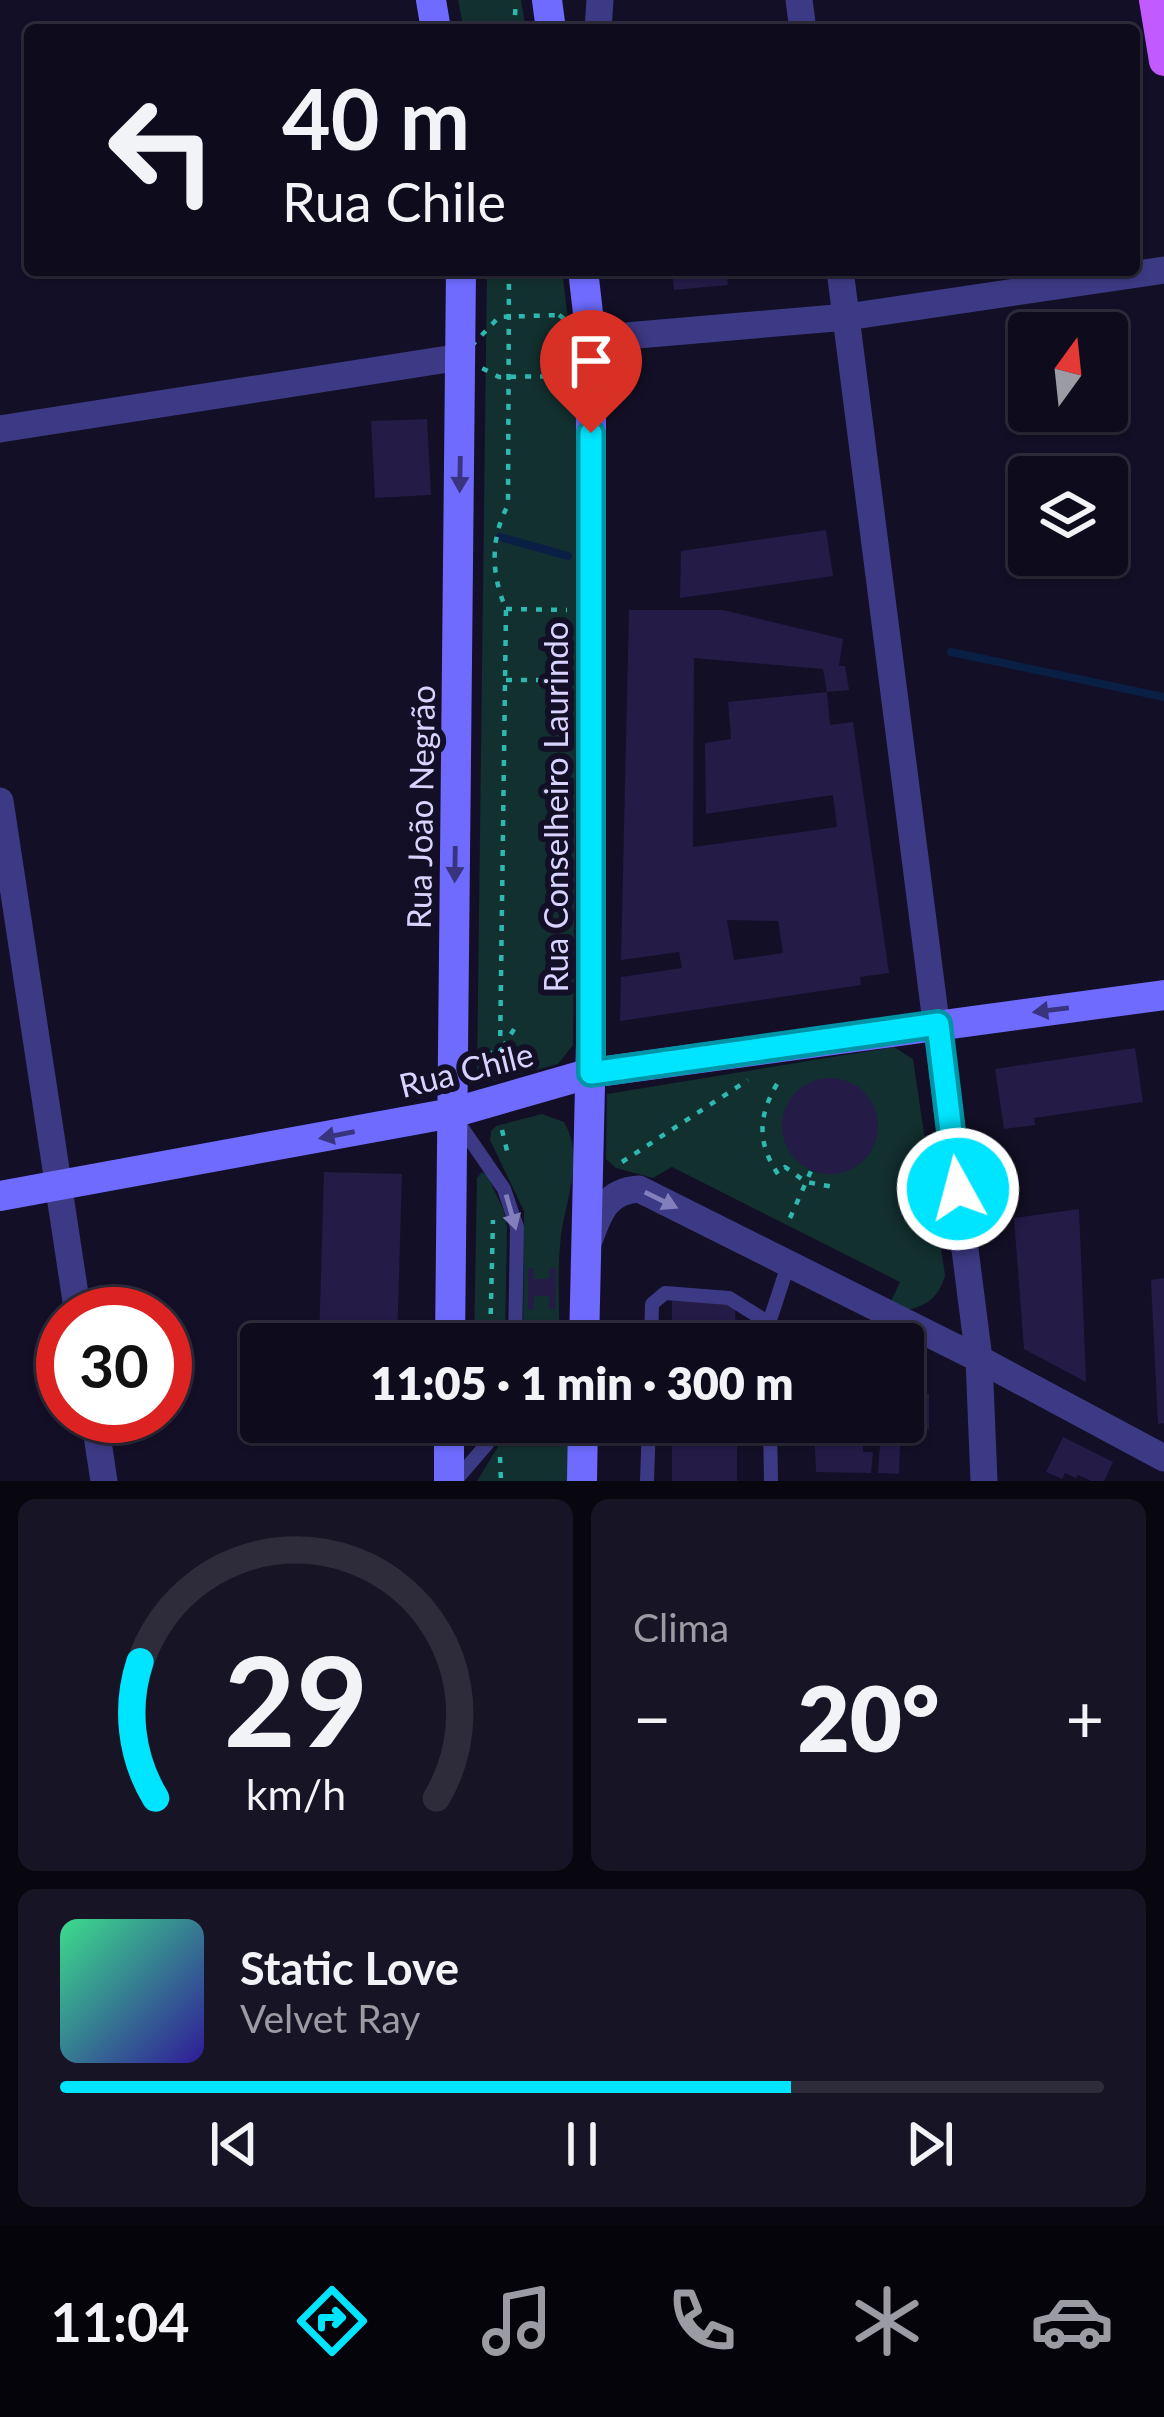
<!DOCTYPE html>
<html lang="pt">
<head>
<meta charset="utf-8">
<style>
	body { margin:0; font-family:Lato,sans-serif; background:#171425; color:#f1f3f6; height:100vh; display:flex; flex-direction:column; font-size:45px; white-space:nowrap }
	* { box-sizing:border-box; margin:0 }
	p { font-size:39px; color:#9b9ba3 }
	.icon { flex:none; width:66px; height:66px; fill:none; stroke:currentColor; stroke-width:2; stroke-linecap:round; stroke-linejoin:round }
	.map { position:relative; height:1481px; overflow:hidden }
	.drawer { display:flex; flex-direction:column; gap:18px; padding:18px; background:#08060f; flex:1 }
	.drawer>* { flex:none }
	.hud { position:absolute; left:24px; top:24px; width:1116px; height:252px; border-radius:12px; box-shadow:0 3px 9px #0004,0 0 0 3px #2e2b3b; background:#0e0b1c; color:#f1f3f6; overflow:hidden }
	.needle { width:78px; rotate:15deg }
	.tools { position:absolute; left:1008px; top:312px; display:grid; gap:24px }
	.tools a { display:grid; place-items:center; width:120px; height:120px; border-radius:12px; background:#0e0b1c; box-shadow:0 3px 9px #0004,0 0 0 3px #2e2b3b; font-size:60px }
	.speed { position:absolute; left:36px; top:1287px; display:flex; gap:24px; font-size:60px; font-weight:700; text-align:center }
	.speed>* { display:grid; place-content:center; width:156px; height:156px; border-radius:50%; background:#0e0b1c; box-shadow:0 3px 9px #0004,0 0 0 3px #2e2b3b; line-height:1 }
	.speed .limit { border:18px solid #d22; background:#fff; color:#111 }
	.pin { position:absolute; display:grid; place-items:center; width:102px; height:102px; color:#fff; margin:-123px -51px; border-radius:50% 50% 50% 0; rotate:-45deg; box-shadow:0 0 12px #0007 }
	.pin .icon { rotate:45deg }
	.me { position:absolute; width:132px; margin:-66px; rotate:353deg; stroke-linejoin:round; filter:drop-shadow(0 0 9px #0008) }
	.turn { display:flex; align-items:center; gap:42px; height:252px; padding:0 60px; font-size:54px }
	.turn .icon { width:156px; height:156px; stroke-width:2.5 }
	.turn b { display:block; font-size:84px; line-height:102px }
	.big { font-size:90px; font-weight:800; line-height:1.1 }
	.drawer .card { flex:1; display:flex; flex-direction:column; justify-content:center; gap:18px; min-width:0; padding:0 42px; border-radius:18px; background:#171425 }
	.drawer .dial { align-items:center; gap:0 }
	.dial svg { height:312px; overflow:visible; fill:none; stroke:#2e2b3b; stroke-width:7; stroke-linecap:round; text-anchor:middle }
	.dial text { fill:#f1f3f6; stroke:none }
	.song { display:flex; align-items:center; gap:36px }
	.cover { width:144px; height:144px; border-radius:18px; background:linear-gradient(135deg,hsl(150 70% 55%),hsl(250 70% 35%)) }
	.played { height:12px; border-radius:6px; background:linear-gradient(90deg,#00e5ff 70%,#2e2b3b 70%) }
	.keys { display:flex; justify-content:space-around; direction:ltr }
	.heat { display:flex; justify-content:space-between; align-items:center; font-size:66px; direction:ltr }
	.drawer .tiles { flex:1; display:grid; gap:18px; grid-template-columns:1fr 1fr }
	.card:last-child { grid-column:span 2 }
	.trip { position:absolute; left:240px; top:1323px; width:684px; height:120px; border-radius:12px; background:#0e0b1c; box-shadow:0 3px 9px #0004,0 0 0 3px #2e2b3b; font-weight:800; line-height:120px; text-align:center }
	.menu { display:flex; height:192px; justify-content:space-around; align-items:center; background:#06040b; color:#9b9ba3 }
	.menu .icon { width:84px; height:84px }
	.menu .current { color:#00e5ff }
	.menu b { font-size:54px; color:#f1f3f6 }
	.map>svg:first-child { display:block }
</style>
</head>
<body>
<div class="map">
<svg width="1164" height="1481" viewBox="0 0 1164 1481">
	<rect width="100%" height="100%" fill="#130f26"/>
	<!-- green -->
	<g fill="#12302f">
		<polygon points="458,0 521,0 526,30 464,30"/>
		<polygon points="487,270 562,270 574,370 579,462 573,1045 558,1064 487,1083 477,1074"/>
		<path d="M894,1047L913,1059L945,1275C940,1295 927,1307 906,1310L891,1301L900,1282L672,1167L653,1178L616,1168L606,1159L607,1094Z"/>
		<path d="M542,1114L564,1122C587,1161 562,1206 560,1246C557,1278 560,1312 559,1344H523L524,1211L490,1140L491,1131L496,1126Z"/>
		<polygon points="482,1172 487,1175 504,1211 507,1227 505,1344 474,1344 477,1178"/>
		<polygon points="513,1422 568,1422 568,1481 477,1481"/>
	</g>
	<g fill="none" stroke-linecap="round" stroke-linejoin="round">
		<!-- stream -->
		<g stroke="#0a1f44" stroke-width="8">
			<polyline points="500,537 568,556"/>
			<polyline points="951,652 1164,697"/>
		</g>
	</g>
	<!-- building -->
	<g fill="#241b47" fill-rule="evenodd">
		<polygon points="672,270 726,270 728,285 674,290"/>
		<polygon points="427,419 431,495 375,498 371,421"/>
		<polygon points="826,530 833,576 680,598 681,551"/>
		<path d="M629,610H723L843,639L839,666H845L849,690L827,692L823,669L694,658L693,847L837,827L833,795L706,814L705,743L731,739L728,702L827,692L830,725L853,722L889,973L860,977L861,985L620,1021L621,977L682,968L679,952L621,960ZM727,920L778,921L783,953L734,960Z"/>
		<polygon points="1135,1048 1143,1102 1034,1118 1035,1125 1004,1129 995,1069"/>
		<circle cx="830" cy="1126" r="48"/>
		<polygon points="324,1172 402,1174 397,1344 319,1344"/>
		<polygon points="1079,1209 1082,1280 1086,1382 1024,1349 1014,1218"/>
		<polygon points="528,1268 534,1268 534,1279 549,1279 550,1268 556,1268 555,1309 549,1309 549,1296 534,1296 534,1310 528,1310"/>
		<polygon points="1164,1278 1164,1423 1158,1424 1151,1280"/>
		<polygon points="672,1301 735,1302 736,1344 672,1344"/>
		<polygon points="903,1394 929,1394 929,1429 867,1429 912,1432 912,1445 900,1444 899,1474 878,1473 880,1444 863,1444 863,1452 873,1452 871,1473 816,1472 814,1422 903,1422"/>
		<rect x="672" y="1422" width="65" height="59"/>
		<polygon points="1063,1437 1113,1462 1104,1481 1091,1481 1078,1475 1076,1478 1065,1473 1062,1479 1046,1472"/>
	</g>
	<g fill="none" stroke-linecap="round" stroke-linejoin="round">
		<!-- path -->
		<g stroke="#2fb8b0" stroke-width="4.5" stroke-dasharray="6 9" stroke-linecap="butt">
			<polyline points="514,30 516,0"/>
			<polygon points="559,315 591,339 567,376 499,377 461,357 499,317"/>
			<polyline points="506,609 567,610"/>
			<polyline points="506,680 567,680"/>
			<polyline points="503,1047 516,1026"/>
			<path d="M490,1072V1053L500,1052L506,609C491,574 490,539 508,505L509,270"/>
			<path d="M777,1084C758,1116 757,1143 778,1174L785,1167L806,1182L834,1187"/>
			<polyline points="502,1130 509,1159"/>
			<polyline points="622,1162 748,1080"/>
			<polyline points="790,1218 811,1171"/>
			<polyline points="490,1344 493,1220"/>
			<polyline points="500,1457 501,1481"/>
		</g>
		<!-- service -->
		<g stroke="#3d3a85" stroke-width="14">
			<polyline points="458,1122 504,1189 517,1227 515,1344"/>
			<polyline points="651,1344 652,1304 665,1293 729,1298 769,1323"/>
			<polyline points="769,1344 769,1323 788,1265"/>
			<polyline points="770,1422 771,1481"/>
			<polyline points="455,1481 487,1444 500,1422"/>
			<polyline points="647,1481 649,1422"/>
		</g>
		<!-- minor -->
		<g stroke="#3d3a85" stroke-width="27">
			<polyline points="799,0 803,30"/>
			<polyline points="598,30 600,0"/>
			<polyline points="840,270 979,1359 984,1481"/>
			<polyline points="591,339 847,317 1164,270"/>
			<polyline points="0,429 461,357"/>
			<polyline points="0,801 78,1314"/>
			<path d="M590,1238C600,1211 607,1191 639,1189L979,1359L1164,1458"/>
			<polyline points="94,1416 104,1481"/>
		</g>
		<!-- secondary -->
		<g stroke="#6f6bff" stroke-width="30">
			<polyline points="431,0 436,30"/>
			<polyline points="547,0 551,30"/>
			<polyline points="583,270 591,339 591,1043 584,1344"/>
			<polyline points="0,1196 452,1113 591,1073 1164,995"/>
			<polyline points="450,1344 461,270"/>
			<polyline points="449,1481 449,1422"/>
			<polyline points="582,1481 583,1422"/>
		</g>
		<!-- primary -->
		<polyline stroke="#c25bff" stroke-width="30" points="1154,0 1164,61"/>
	</g>
	<!-- one-way arrows -->
	<defs><path id="oneway-solid" d="M-6-.8H1V-3.2L6.5 0L1 3.2V.8H-6Z" transform="scale(3)"/></defs>
	<g fill="#38347d">
		<use href="#oneway-solid" transform="translate(460 474) rotate(91)"/>
		<use href="#oneway-solid" transform="translate(455 864) rotate(91)"/>
		<use href="#oneway-solid" transform="translate(1051 1010) rotate(173)"/>
		<use href="#oneway-solid" transform="translate(337 1135) rotate(169)"/>
	</g>
	<g fill="#837fbc">
		<use href="#oneway-solid" transform="translate(661 1200) rotate(26)"/>
		<use href="#oneway-solid" transform="translate(511 1212) rotate(74)"/>
	</g>
	<g fill="none" stroke-linecap="round" stroke-linejoin="round">
		<defs>
			<polyline id="route" points="591,433 591,1073 938,1024 958,1189"/>
		</defs>
		<!-- route casing -->
		<use href="#route" stroke="#0095a6" stroke-width="30"/>
		<!-- route -->
		<use href="#route" stroke="#00e5ff" stroke-width="21"/>
	</g>
	<g text-anchor="middle" dominant-baseline="central" stroke-width="12" stroke-linejoin="round" paint-order="stroke">
		<!-- street labels -->
		<g font-size="33" fill="#d9d4ff" stroke="#130f26">
			<text transform="translate(420 807) rotate(-89)">Rua João Negrão</text>
			<text transform="translate(555 807) rotate(-90)">Rua Conselheiro Laurindo</text>
			<text transform="translate(466 1069) rotate(-14)">Rua Chile</text>
		</g>
	</g>
</svg>
<div class="tools">
<a><svg class="needle" viewBox="-14 -14 28 28"><path d="M0-13l5 13h-10z" fill="#e53935"/><path d="M0 13l5-13h-10z" fill="#9b9ba3"/></svg></a>
<a><svg class="icon" aria-label="layers" viewBox="0 0 24 24"><path d="M12 4l9 5-9 5-9-5zM3 14l9 5 9-5"/></svg></a>
</div>
<div class="speed"><div class="limit">30</div></div>
<div class="pin" style="left:591px;top:433px;background:#d93025"><svg class="icon" aria-label="arrive" viewBox="0 0 24 24"><path d="M6 21V4h12l-3 4 3 4H6"/></svg></div>
<svg class="me" style="left:958px;top:1189px" viewBox="-20 -20 40 40"><circle r="17" fill="#00e5ff" stroke="#fff" stroke-width="3"/><path d="M0-11L8 9 0 5-8 9z" fill="#fff"/></svg>
<div class="trip">11:05 · 1 min · 300 m</div>
<div class="hud">
<div class="turn"><svg class="icon" aria-label="left" viewBox="0 0 24 24"><path d="M17 20v-9H6M10 6l-5 5 5 5"/></svg><div><b>40 m</b>Rua Chile</div></div>
</div>
</div>
<section class="drawer">
<div class="tiles">
<div class="card dial"><svg viewBox="0 0 100 80">
<path d="M14 69A42 42 0 1 1 86 69"/>
<path d="M14 69A42 42 0 0 1 10 34" stroke="#00e5ff"/>
<text x="50" y="56" font-size="32" font-weight="700">29</text>
<text x="50" y="72" font-size="11">km/h</text>
</svg></div>
<div class="card"><p>Clima</p>
<div class="heat"><a>−</a><b class="big">20°</b><a>+</a></div>
</div>
<div class="card">
<div class="song"><i class="cover"></i><div><b>Static Love</b><p>Velvet Ray</p></div></div>
<div class="played"></div>
<div class="keys"><svg class="icon" aria-label="previous" viewBox="0 0 24 24"><path d="M18 5L8 12l10 7zM5 5v14"/></svg><svg class="icon" aria-label="pause" viewBox="0 0 24 24"><path d="M8 5v14M16 5v14"/></svg><svg class="icon" aria-label="next" viewBox="0 0 24 24"><path d="M6 5l10 7-10 7zM19 5v14"/></svg></div>
</div>
</div>
</section>
<nav class="menu">
<b>11:04</b>
<svg class="icon current" aria-label="directions" viewBox="0 0 24 24"><path d="M12 3l9 9-9 9-9-9zM9 14v-3h6M13 9l2 2-2 2"/></svg>
<svg class="icon" aria-label="music" viewBox="0 0 24 24"><path d="M9 18V5l10-2v13"/><circle cx="6" cy="18" r="3"/><circle cx="16" cy="16" r="3"/></svg>
<svg class="icon" aria-label="phone" viewBox="0 0 24 24"><path d="M5 4h4l2 5-3 2q2 4 5 5l2-3 5 2v4C11 20 4 13 5 4z"/></svg>
<svg class="icon" aria-label="climate" viewBox="0 0 24 24"><path d="M12 3v18M4 7l16 10M4 17L20 7"/></svg>
<svg class="icon" aria-label="car" viewBox="0 0 24 24"><path d="M5 17H2v-5l4-1 3-4h7l3 4 3 1v5h-3M9 17h6M6 11h13"/><circle cx="7" cy="17" r="2"/><circle cx="17" cy="17" r="2"/></svg>
</nav>
</body>
</html>
